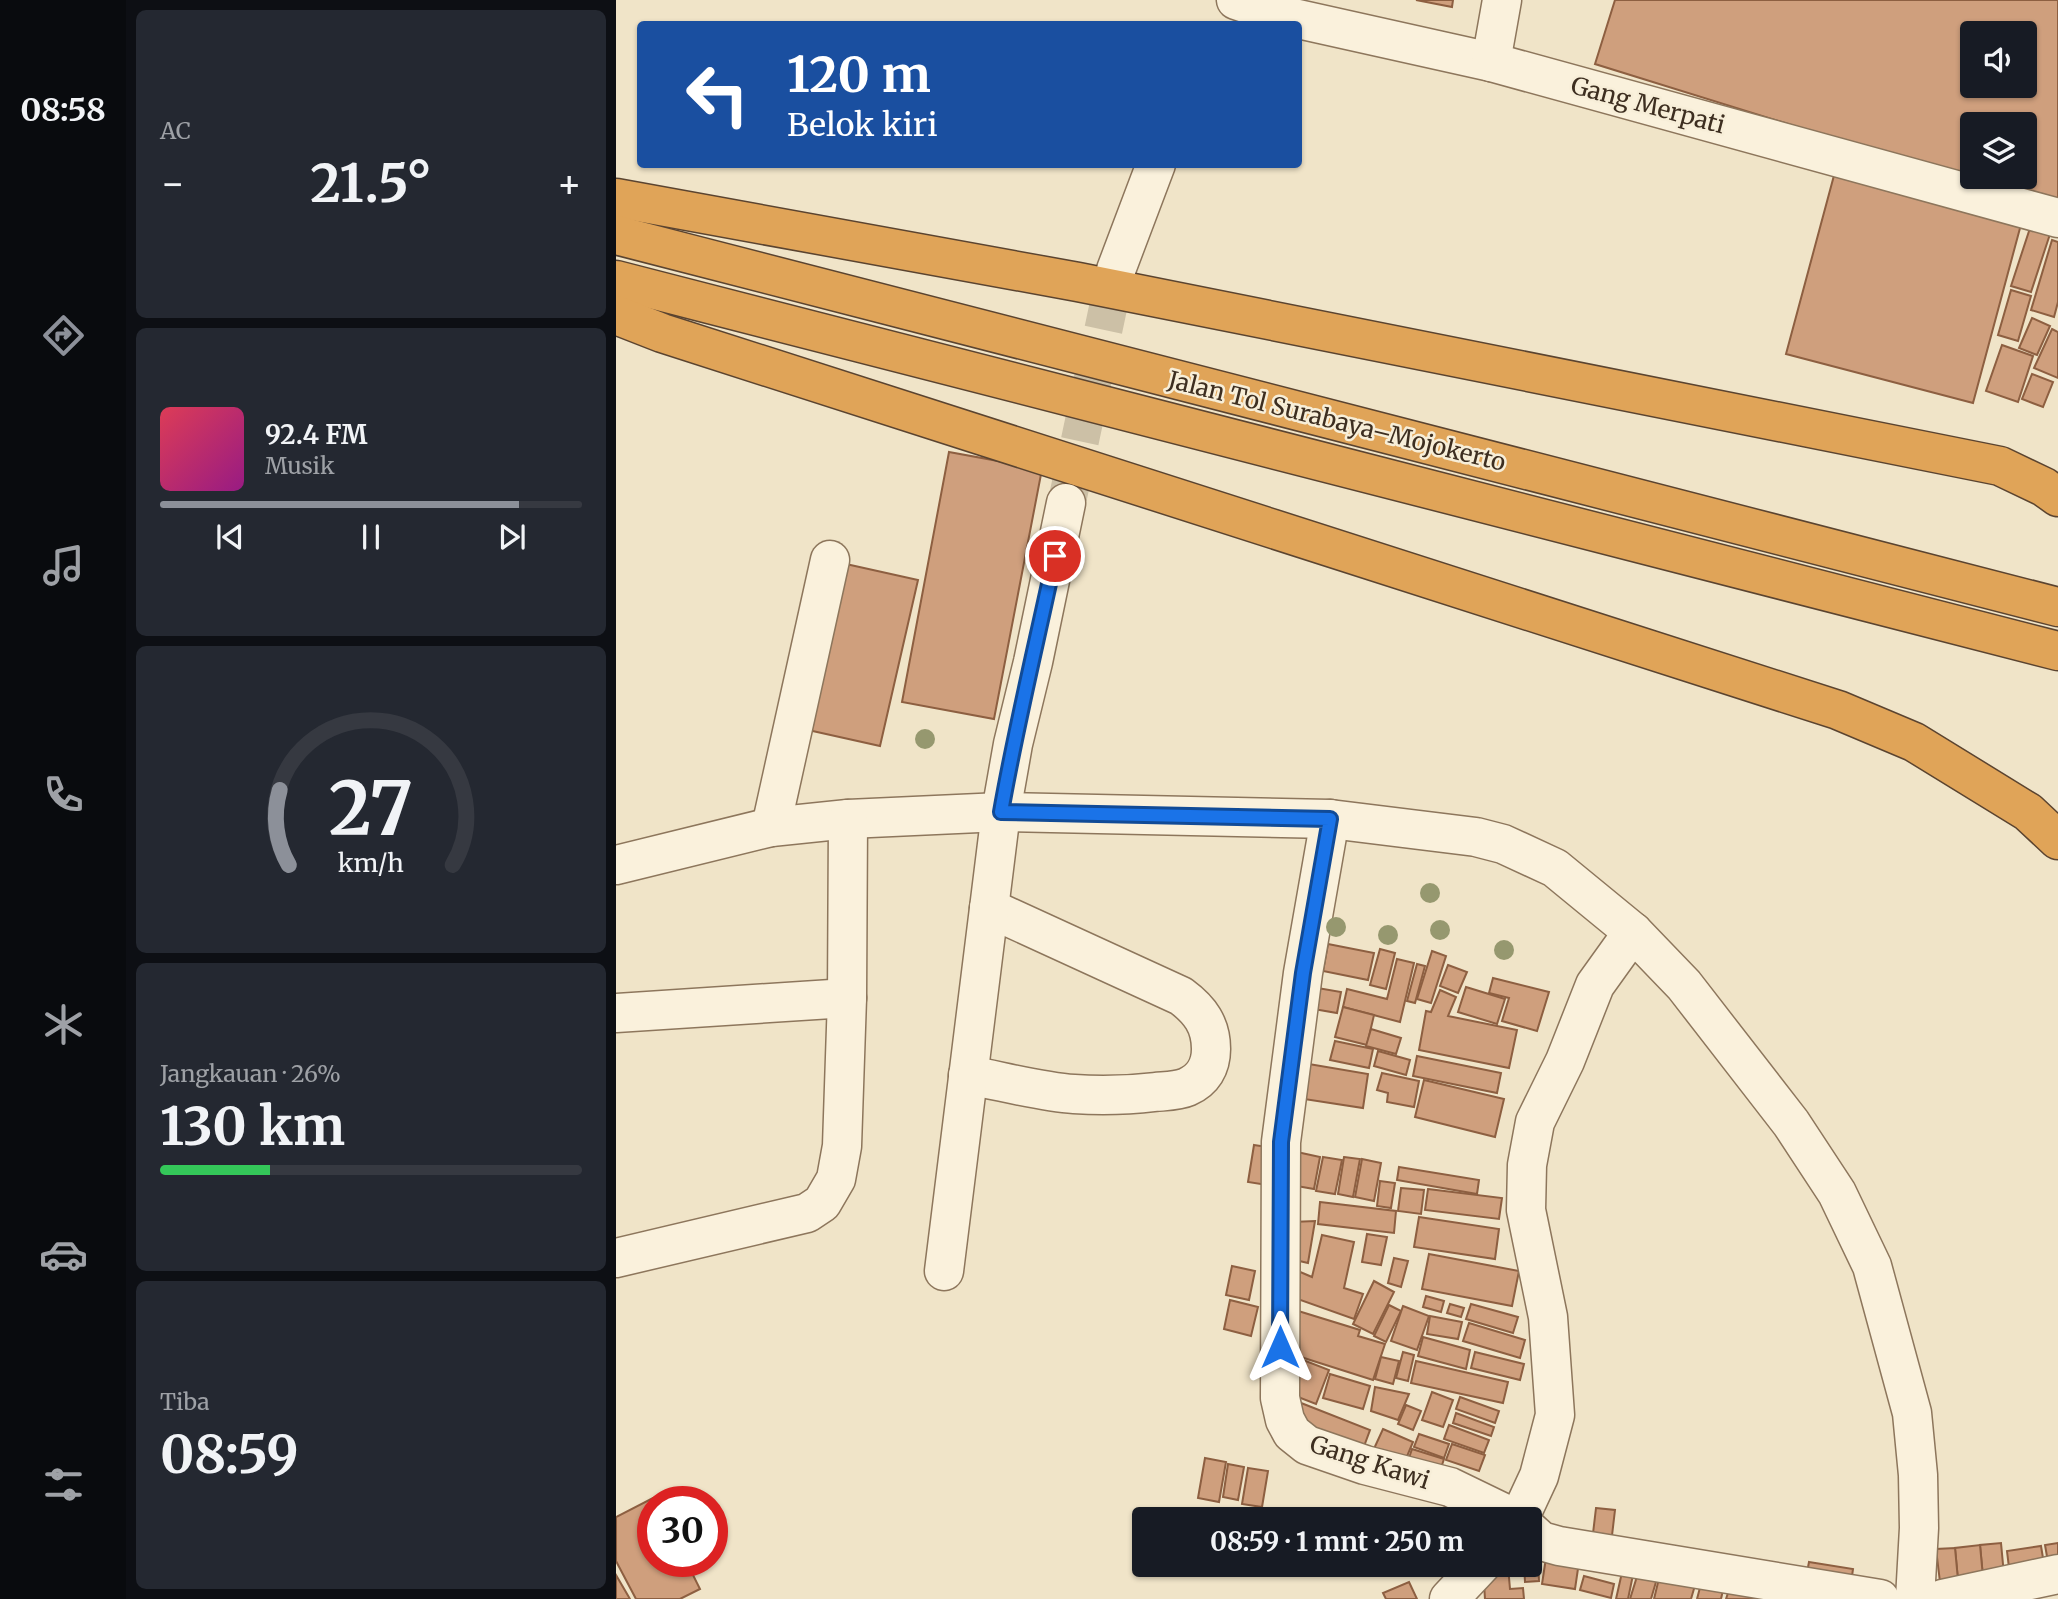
<!DOCTYPE html>
<html lang="id">
<head>
<meta charset="utf-8">
<style>
	body { margin:0; font-family:Merriweather,serif; background:#242831; color:#f1f3f6; height:100vh; display:flex; flex-direction:column; font-size:26px; white-space:nowrap }
	* { box-sizing:border-box; margin:0 }
	p { font-size:23px; color:#9ea1a6 }
	.icon { flex:none; width:38px; height:38px; fill:none; stroke:currentColor; stroke-width:2; stroke-linecap:round; stroke-linejoin:round }
	.map { position:relative; flex:1; overflow:hidden }
	.sheet { display:flex; flex-direction:column; gap:10px; padding:10px; background:#0d0f14; width:490px }
	.sheet>* { flex:none }
	.guide { position:absolute; left:21px; top:21px; width:665px; height:147px; border-radius:7px; box-shadow:0 2px 5px #0004; background:#1a4fa0; color:#fff; overflow:hidden }
	.buttons { position:absolute; left:1344px; top:21px; display:grid; gap:14px }
	.buttons a { display:grid; place-items:center; width:77px; height:77px; border-radius:7px; background:#171b24; box-shadow:0 2px 5px #0004; font-size:35px }
	.speed { position:absolute; left:21px; top:1486px; display:flex; gap:14px; font-size:35px; font-weight:700; text-align:center }
	.speed>* { display:grid; place-content:center; width:91px; height:91px; border-radius:50%; background:#171b24; box-shadow:0 2px 5px #0004; line-height:1 }
	.speed .limit { border:10px solid #d22; background:#fff; color:#111 }
	.pin { position:absolute; display:grid; place-items:center; width:60px; height:60px; color:#fff; margin:-30px; border:4px solid #fff; border-radius:50%; box-shadow:0 2px 7px #0007 }
	.me { position:absolute; width:77px; margin:-38px; rotate:0deg; stroke-linejoin:round; filter:drop-shadow(0 0 5px #0008) }
	.turn { display:flex; align-items:center; gap:24px; height:147px; padding:0 35px; font-size:32px }
	.turn .icon { width:91px; height:91px; stroke-width:2.5 }
	.turn b { display:block; font-size:49px; line-height:60px }
	.big { font-size:52px; font-weight:700; line-height:1.1 }
	.sheet .widget { flex:1; display:flex; flex-direction:column; justify-content:center; gap:10px; min-width:0; padding:0 24px; border-radius:10px; background:#242831 }
	.sheet .dial { align-items:center; gap:0 }
	.dial svg { height:182px; overflow:visible; fill:none; stroke:#363941; stroke-width:7; stroke-linecap:round; text-anchor:middle }
	.dial text { fill:#f1f3f6; stroke:none }
	.song { display:flex; align-items:center; gap:21px }
	.cover { width:84px; height:84px; border-radius:10px; background:linear-gradient(135deg,hsl(350 70% 55%),hsl(310 70% 35%)) }
	.played { height:7px; border-radius:4px; background:linear-gradient(90deg,#8c9099 85%,#363941 85%) }
	.keys { display:flex; justify-content:space-around; direction:ltr }
	.heat { display:flex; justify-content:space-between; align-items:center; font-size:38px; direction:ltr }
	.charge { height:10px; border-radius:5px; background:linear-gradient(90deg,#34c759 26%,#363941 0) }
	.trip { position:absolute; left:516px; top:1507px; width:410px; height:70px; border-radius:7px; background:#171b24; box-shadow:0 2px 5px #0004; font-weight:700; line-height:70px; text-align:center }
	main { display:flex; flex:1; min-height:0 }
	.tab-bar { display:flex; flex-direction:column; width:126px; justify-content:space-around; align-items:center; background:#090b0e; color:#9ea1a6 }
	.tab-bar .icon { width:49px; height:49px }
	.tab-bar .active { color:#8c9099 }
	.tab-bar b { font-size:32px; color:#f1f3f6 }
	.map>svg:first-child { display:block }
</style>
</head>
<body>
<main>
<nav class="tab-bar">
<b>08:58</b>
<svg class="icon active" aria-label="directions" viewBox="0 0 24 24"><path d="M12 3l9 9-9 9-9-9zM9 14v-3h6M13 9l2 2-2 2"/></svg>
<svg class="icon" aria-label="music" viewBox="0 0 24 24"><path d="M9 18V5l10-2v13"/><circle cx="6" cy="18" r="3"/><circle cx="16" cy="16" r="3"/></svg>
<svg class="icon" aria-label="phone" viewBox="0 0 24 24"><path d="M5 4h4l2 5-3 2q2 4 5 5l2-3 5 2v4C11 20 4 13 5 4z"/></svg>
<svg class="icon" aria-label="climate" viewBox="0 0 24 24"><path d="M12 3v18M4 7l16 10M4 17L20 7"/></svg>
<svg class="icon" aria-label="car" viewBox="0 0 24 24"><path d="M5 17H2v-5l4-1 3-4h7l3 4 3 1v5h-3M9 17h6M6 11h13"/><circle cx="7" cy="17" r="2"/><circle cx="17" cy="17" r="2"/></svg>
<svg class="icon" aria-label="filters" viewBox="0 0 24 24"><path d="M4 7h16M4 17h16"/><circle cx="9" cy="7" r="2"/><circle cx="15" cy="17" r="2"/></svg>
</nav>
<section class="sheet">
<div class="widget"><p>AC</p>
<div class="heat"><a>−</a><b class="big">21.5°</b><a>+</a></div>
</div>
<div class="widget">
<div class="song"><i class="cover"></i><div><b>92.4 FM</b><p>Musik</p></div></div>
<div class="played"></div>
<div class="keys"><svg class="icon" aria-label="previous" viewBox="0 0 24 24"><path d="M18 5L8 12l10 7zM5 5v14"/></svg><svg class="icon" aria-label="pause" viewBox="0 0 24 24"><path d="M8 5v14M16 5v14"/></svg><svg class="icon" aria-label="next" viewBox="0 0 24 24"><path d="M6 5l10 7-10 7zM19 5v14"/></svg></div>
</div>
<div class="widget dial"><svg viewBox="0 0 100 80">
<path d="M14 69A42 42 0 1 1 86 69"/>
<path d="M14 69A42 42 0 0 1 10 36" stroke="#8c9099"/>
<text x="50" y="56" font-size="32" font-weight="700">27</text>
<text x="50" y="72" font-size="11">km/h</text>
</svg></div>
<div class="widget"><p>Jangkauan · 26%</p><b class="big">130 km</b><div class="charge"></div></div>
<div class="widget"><p>Tiba</p><b class="big">08:59</b></div>
</section>
<div class="map">
<svg width="1442" height="1599" viewBox="0 0 1442 1599">
	<rect width="100%" height="100%" fill="#f0e4c8"/>
	<!-- building -->
	<g fill="#cf9f7d" stroke="#8d5f41" stroke-width="2" fill-rule="evenodd">
		<polygon points="800,0 837,0 836,7"/>
		<path d="M999,0H1442V208L979,64ZM1356,33H1409V86H1356ZM1356,124H1409V177H1356Z"/>
		<polygon points="1220,168 1407,217 1357,403 1170,354"/>
		<polygon points="1416,222 1436,228 1415,292 1395,286"/>
		<polygon points="1436,240 1442,242 1442,302 1438,317 1415,310"/>
		<polygon points="1395,290 1415,296 1402,341 1382,335"/>
		<polygon points="1416,318 1434,326 1421,355 1403,348"/>
		<polygon points="1436,329 1442,332 1442,378 1418,368"/>
		<polygon points="1386,345 1417,356 1402,402 1370,391"/>
		<polygon points="1416,374 1437,382 1427,407 1406,399"/>
		<polygon points="333,452 426,469 378,719 286,702"/>
		<polygon points="221,562 302,580 264,746 183,728"/>
		<polygon points="712,944 758,953 752,980 707,971"/>
		<polygon points="764,949 779,953 770,989 754,985"/>
		<polygon points="816,951 830,956 815,1003 801,999"/>
		<polygon points="781,959 798,963 784,1022 727,1007 731,989 771,999"/>
		<polygon points="801,964 809,966 799,1003 791,1001"/>
		<polygon points="832,965 851,972 842,993 824,986"/>
		<polygon points="877,978 933,992 921,1031 886,1021 893,998 873,993"/>
		<polygon points="690,986 725,992 721,1013 686,1007"/>
		<polygon points="850,987 889,999 881,1024 842,1012"/>
		<polygon points="824,990 840,997 832,1016 901,1030 893,1068 803,1050 810,1011 815,1012"/>
		<polygon points="727,1007 758,1015 751,1045 719,1037"/>
		<polygon points="755,1029 785,1038 780,1054 750,1046"/>
		<polygon points="719,1041 757,1049 753,1068 714,1060"/>
		<polygon points="762,1051 794,1060 790,1075 758,1066"/>
		<polygon points="801,1056 885,1073 881,1093 797,1076"/>
		<polygon points="681,1062 752,1074 747,1108 675,1097"/>
		<polygon points="766,1073 803,1081 798,1107 771,1102 772,1093 761,1090"/>
		<polygon points="808,1080 888,1099 879,1137 799,1117"/>
		<polygon points="638,1145 664,1149 658,1186 632,1182"/>
		<polygon points="681,1152 704,1157 698,1189 675,1185"/>
		<polygon points="707,1157 726,1160 719,1194 700,1191"/>
		<polygon points="728,1157 744,1159 737,1197 722,1194"/>
		<polygon points="746,1159 765,1163 758,1201 739,1197"/>
		<polygon points="783,1167 863,1180 861,1194 781,1180"/>
		<polygon points="764,1181 779,1183 775,1208 761,1206"/>
		<polygon points="785,1188 808,1190 805,1214 782,1211"/>
		<polygon points="812,1189 886,1198 883,1219 809,1210"/>
		<polygon points="704,1202 780,1211 778,1233 702,1224"/>
		<polygon points="803,1217 883,1229 879,1259 798,1247"/>
		<polygon points="699,1221 692,1263 666,1257 676,1222"/>
		<polygon points="751,1234 771,1237 765,1265 746,1262"/>
		<polygon points="706,1235 738,1242 728,1288 747,1294 738,1319 673,1296 682,1271 696,1277"/>
		<polygon points="813,1254 903,1271 896,1306 806,1289"/>
		<polygon points="778,1258 792,1261 785,1287 772,1283"/>
		<polygon points="616,1266 639,1271 633,1300 610,1295"/>
		<polygon points="758,1281 778,1292 757,1334 737,1324"/>
		<polygon points="810,1296 828,1301 825,1312 807,1307"/>
		<polygon points="614,1300 642,1307 635,1336 608,1329"/>
		<polygon points="834,1304 848,1308 845,1317 831,1313"/>
		<polygon points="855,1304 902,1317 897,1333 850,1319"/>
		<polygon points="773,1305 785,1311 770,1342 758,1336"/>
		<polygon points="787,1306 813,1316 801,1350 775,1341"/>
		<polygon points="679,1310 744,1330 742,1336 769,1344 757,1380 666,1351"/>
		<polygon points="814,1316 846,1322 842,1339 811,1334"/>
		<polygon points="853,1323 909,1340 904,1358 847,1341"/>
		<polygon points="807,1337 854,1350 850,1369 802,1356"/>
		<polygon points="787,1352 798,1355 792,1381 780,1378"/>
		<polygon points="859,1352 908,1364 904,1380 855,1368"/>
		<polygon points="765,1357 783,1361 777,1384 759,1379"/>
		<polygon points="682,1358 713,1370 700,1404 669,1392"/>
		<polygon points="800,1361 892,1382 887,1403 795,1383"/>
		<polygon points="714,1374 754,1386 747,1409 707,1398"/>
		<polygon points="759,1387 793,1394 782,1420 755,1411"/>
		<polygon points="816,1392 837,1400 827,1427 806,1420"/>
		<polygon points="844,1397 883,1411 879,1423 840,1409"/>
		<polygon points="680,1401 754,1430 747,1449 673,1420"/>
		<polygon points="790,1405 805,1411 797,1430 782,1424"/>
		<polygon points="840,1413 878,1427 875,1436 837,1423"/>
		<polygon points="833,1425 873,1440 868,1453 828,1439"/>
		<polygon points="767,1429 797,1442 787,1466 756,1453"/>
		<polygon points="803,1434 833,1444 828,1458 798,1447"/>
		<polygon points="836,1444 869,1455 863,1471 830,1460"/>
		<polygon points="796,1449 828,1459 823,1474 791,1464"/>
		<polygon points="589,1458 610,1462 603,1502 582,1498"/>
		<polygon points="612,1464 628,1467 622,1500 607,1497"/>
		<polygon points="632,1468 652,1471 646,1507 626,1504"/>
		<polygon points="37,1498 38,1502 37,1502 37,1561 70,1561 84,1589 64,1599 20,1599 0,1561 0,1517"/>
		<polygon points="980,1508 999,1510 995,1544 976,1542"/>
		<polygon points="914,1541 921,1541 923,1581 909,1582 908,1564 914,1564"/>
		<polygon points="1385,1543 1388,1575 1367,1577 1364,1545"/>
		<polygon points="1442,1543 1442,1567 1433,1568 1429,1545"/>
		<polygon points="1364,1545 1367,1577 1342,1580 1339,1548"/>
		<polygon points="1425,1546 1429,1570 1394,1576 1391,1551"/>
		<polygon points="1339,1548 1342,1580 1324,1582 1320,1549"/>
		<polygon points="931,1551 964,1555 959,1589 926,1584"/>
		<polygon points="1193,1562 1237,1569 1234,1590 1189,1583"/>
		<polygon points="892,1566 894,1589 907,1588 908,1599 869,1599 867,1568"/>
		<polygon points="1046,1566 1082,1575 1075,1599 1038,1599"/>
		<polygon points="1007,1568 1018,1570 1012,1599 1000,1599"/>
		<polygon points="1023,1570 1042,1575 1035,1599 1014,1599"/>
		<polygon points="0,1575 14,1599 0,1599"/>
		<polygon points="968,1576 998,1584 995,1598 964,1590"/>
		<polygon points="1086,1580 1108,1586 1105,1599 1081,1599"/>
		<polygon points="793,1582 801,1599 770,1599 767,1593"/>
		<polygon points="1113,1590 1138,1597 1137,1599 1110,1599"/>
	</g>
	<g fill="none" stroke-linecap="round" stroke-linejoin="round">
		<!-- minor-tunnel -->
		<polyline stroke="#ccc0a6" stroke-width="38" stroke-dasharray="38 19" stroke-linecap="butt" points="452,497 500,270"/>
		<defs>
			<g id="minor">
				<polyline points="620,0 664,15 875,62 1442,218"/>
				<polyline points="875,62 886,0"/>
				<polyline points="500,270 540,164"/>
				<polyline points="714,819 687,973 665,1142 664,1398 669,1420 676,1433 691,1445 749,1465 834,1487 900,1519"/>
				<polyline points="155,827 214,560"/>
				<polyline points="0,865 155,827 232,819 385,812 714,819 860,837 887,844 939,868 1017,932 1068,985 1175,1123 1221,1193 1256,1266 1296,1413 1302,1475 1303,1528 1299,1599"/>
				<polyline points="0,1013 231,998"/>
				<path d="M352,1075C385,1081 425,1092 458,1094C485,1096 513,1095 539,1092C549,1091 562,1091 571,1087C587,1080 595,1067 595,1049C595,1025 584,1010 565,996L373,908"/>
				<polyline points="0,1258 191,1213 206,1203 220,1179 226,1146 231,998 232,819"/>
				<polyline points="328,1271 385,812 397,744 417,662 450,503"/>
				<polyline points="903,1519 923,1476 939,1415 932,1317 910,1210 911,1165 919,1122 949,1061 979,985 1017,932"/>
				<polyline points="914,1531 925,1541 943,1546 1264,1599"/>
				<polyline points="833,1599 866,1564"/>
				<polyline points="1326,1599 1442,1574"/>
			</g>
			<g id="highway">
				<polyline points="0,198 462,282 1384,466 1428,487 1442,497"/>
				<polyline points="0,235 1442,607"/>
				<polyline points="0,280 1442,651"/>
				<polyline points="0,315 46,333 1222,710 1298,742 1412,812 1442,840"/>
			</g>
		</defs>
		<!-- minor casing -->
		<use href="#minor" stroke="#8d765c" stroke-width="41"/>
		<!-- highway casing -->
		<use href="#highway" stroke="#5b4430" stroke-width="41"/>
		<!-- minor -->
		<use href="#minor" stroke="#faf1dc" stroke-width="38"/>
		<!-- highway -->
		<use href="#highway" stroke="#e0a458" stroke-width="38"/>
	</g>
	<!-- trees -->
	<g fill="#96986f">
		<circle cx="309" cy="739" r="10"/>
		<circle cx="814" cy="893" r="10"/>
		<circle cx="720" cy="927" r="10"/>
		<circle cx="824" cy="930" r="10"/>
		<circle cx="772" cy="935" r="10"/>
		<circle cx="888" cy="950" r="10"/>
	</g>
	<g fill="none" stroke-linecap="round" stroke-linejoin="round">
		<defs>
			<path id="route" d="M439,556C421,641 400,726 385,812L714,819L687,973L665,1142L664,1347"/>
		</defs>
		<!-- route casing -->
		<use href="#route" stroke="#114b97" stroke-width="18"/>
		<!-- route -->
		<use href="#route" stroke="#1a73e8" stroke-width="12"/>
	</g>
	<g text-anchor="middle" dominant-baseline="central" stroke-width="5" stroke-linejoin="round" paint-order="stroke">
		<!-- street labels -->
		<g font-size="24" fill="#3d2e20" stroke="#f7eed8">
			<text transform="translate(1032 105) rotate(15)">Gang Merpati</text>
			<text transform="translate(721 421) rotate(14)">Jalan Tol Surabaya–Mojokerto</text>
			<text transform="translate(754 1462) rotate(18)">Gang Kawi</text>
		</g>
	</g>
</svg>
<div class="buttons">
<a><svg class="icon" aria-label="sound" viewBox="0 0 24 24"><path d="M4 9h4l5-4v14l-5-4H4zM17 9q2 3 0 6"/></svg></a>
<a><svg class="icon" aria-label="layers" viewBox="0 0 24 24"><path d="M12 4l9 5-9 5-9-5zM3 14l9 5 9-5"/></svg></a>
</div>
<div class="speed"><div class="limit">30</div></div>
<div class="pin" style="left:439px;top:556px;background:#d93025"><svg class="icon" aria-label="arrive" viewBox="0 0 24 24"><path d="M6 21V4h12l-3 4 3 4H6"/></svg></div>
<svg class="me" style="left:664px;top:1347px" viewBox="-20 -20 40 40"><path d="M0-17L14 15 0 8-14 15z" fill="#1a73e8" stroke="#fff" stroke-width="4"/></svg>
<div class="trip">08:59 · 1 mnt · 250 m</div>
<div class="guide">
<div class="turn"><svg class="icon" aria-label="left" viewBox="0 0 24 24"><path d="M17 20v-9H6M10 6l-5 5 5 5"/></svg><div><b>120 m</b>Belok kiri</div></div>
</div>
</div>
</main>
</body>
</html>
